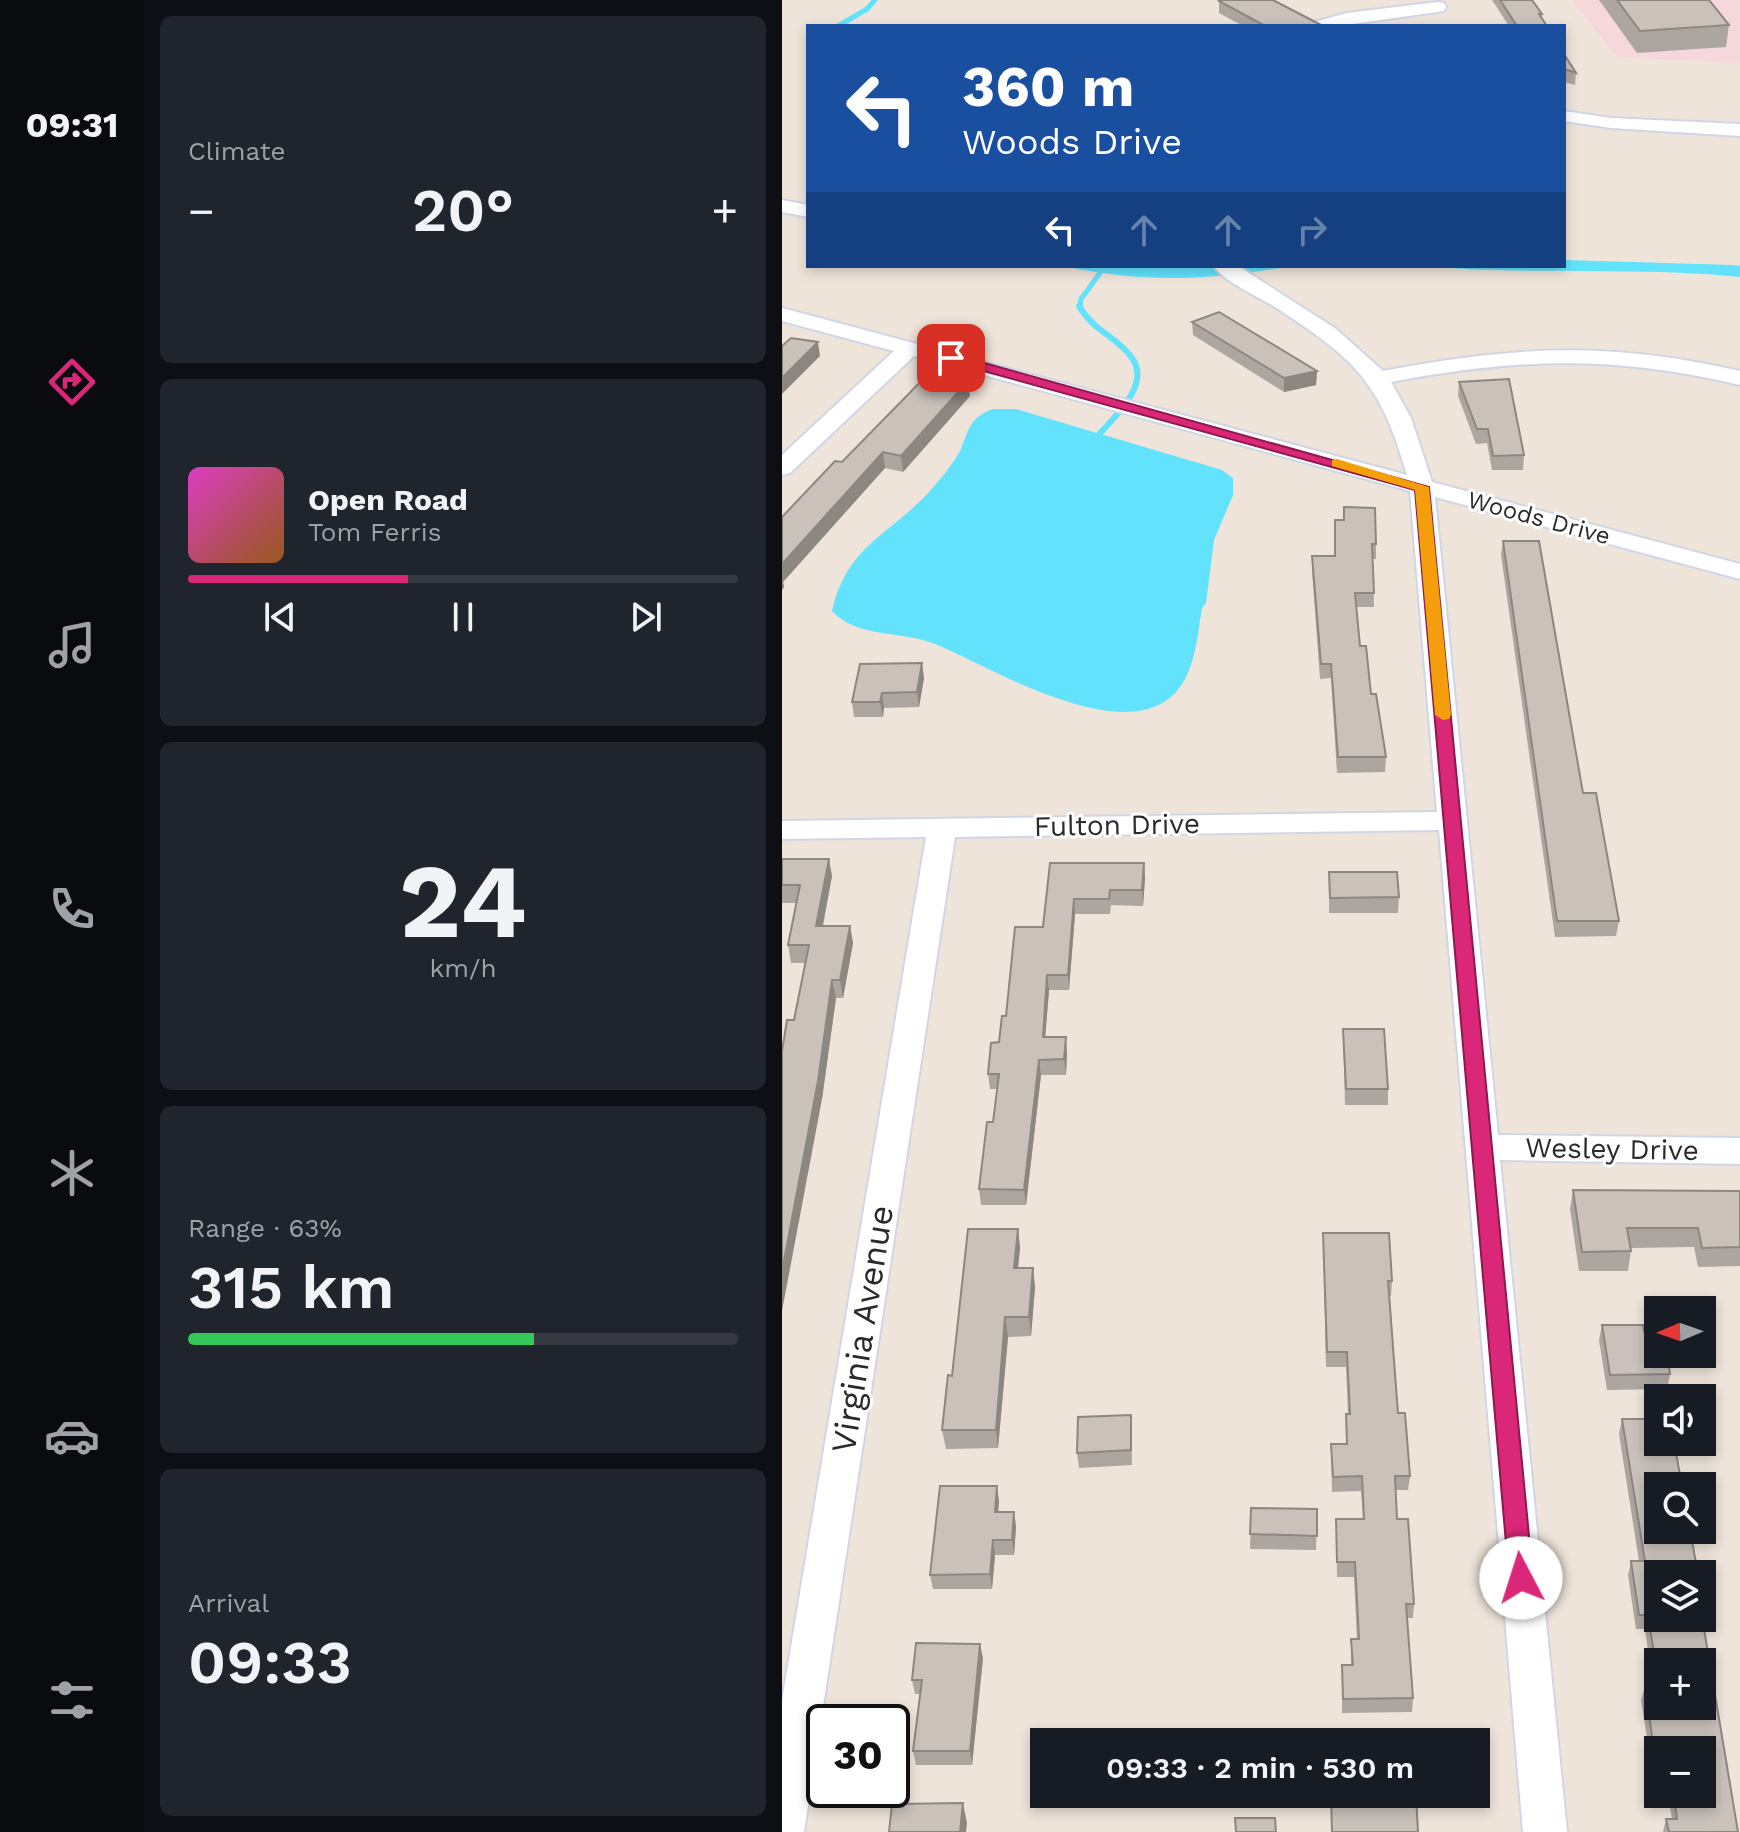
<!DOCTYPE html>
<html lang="en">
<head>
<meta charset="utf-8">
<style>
	body { margin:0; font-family:"Work Sans",sans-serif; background:#20242c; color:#f1f3f6; height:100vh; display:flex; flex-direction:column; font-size:30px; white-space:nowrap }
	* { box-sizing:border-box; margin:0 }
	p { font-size:26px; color:#9ea1a6 }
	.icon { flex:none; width:44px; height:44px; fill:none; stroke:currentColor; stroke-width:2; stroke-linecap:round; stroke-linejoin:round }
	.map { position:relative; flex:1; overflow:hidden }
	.details { display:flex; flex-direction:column; gap:16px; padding:16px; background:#0d0f14; width:638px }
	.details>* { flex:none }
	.hud { position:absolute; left:24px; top:24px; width:760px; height:244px; border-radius:0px; box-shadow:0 4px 12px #0003; background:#1a4fa0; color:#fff; overflow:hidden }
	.needle { width:52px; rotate:268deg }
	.fabs { position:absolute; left:862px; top:1296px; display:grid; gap:16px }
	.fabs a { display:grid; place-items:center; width:72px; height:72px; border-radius:0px; background:#171b24; box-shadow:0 4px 12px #0003; font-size:40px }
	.speed { position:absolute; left:24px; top:1704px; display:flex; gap:16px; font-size:40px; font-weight:700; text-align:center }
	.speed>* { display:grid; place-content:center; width:104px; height:104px; border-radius:50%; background:#171b24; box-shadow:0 4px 12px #0003; line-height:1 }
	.speed .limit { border:4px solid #111; border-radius:12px; background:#fff; color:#111 }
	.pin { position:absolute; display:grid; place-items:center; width:68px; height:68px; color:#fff; margin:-34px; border-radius:16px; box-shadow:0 4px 12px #0006 }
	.me { position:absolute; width:88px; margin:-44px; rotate:355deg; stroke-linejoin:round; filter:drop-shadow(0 0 6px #0008) }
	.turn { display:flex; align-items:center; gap:28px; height:168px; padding:0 24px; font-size:36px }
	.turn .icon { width:104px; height:104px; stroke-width:2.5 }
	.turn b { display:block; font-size:56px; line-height:68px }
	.lanes { display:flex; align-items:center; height:76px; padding:0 24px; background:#0003; justify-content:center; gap:40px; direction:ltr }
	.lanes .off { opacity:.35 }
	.big { font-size:60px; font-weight:600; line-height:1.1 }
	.details .card { flex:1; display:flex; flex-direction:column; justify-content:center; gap:12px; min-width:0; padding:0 28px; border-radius:12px; background:#20242c }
	.details .dial { align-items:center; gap:0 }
	.dial b { font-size:104px; line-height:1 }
	.song { display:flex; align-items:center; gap:24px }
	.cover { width:96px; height:96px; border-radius:12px; background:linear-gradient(135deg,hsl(310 70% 55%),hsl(30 70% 35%)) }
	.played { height:8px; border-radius:4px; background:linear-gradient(90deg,#db2777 40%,#363941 40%) }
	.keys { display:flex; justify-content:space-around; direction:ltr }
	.heat { display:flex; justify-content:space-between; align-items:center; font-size:44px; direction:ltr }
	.charge { height:12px; border-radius:6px; background:linear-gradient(90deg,#34c759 63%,#363941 0) }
	.trip { position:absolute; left:248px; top:1728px; width:460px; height:80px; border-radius:0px; background:#171b24; box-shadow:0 4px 12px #0003; font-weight:600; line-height:80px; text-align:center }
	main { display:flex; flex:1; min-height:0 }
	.menu { display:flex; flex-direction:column; width:144px; justify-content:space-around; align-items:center; background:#090b0e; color:#9ea1a6 }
	.menu .icon { width:56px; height:56px }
	.menu .current { color:#db2777 }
	.menu b { font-size:36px; color:#f1f3f6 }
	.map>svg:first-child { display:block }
</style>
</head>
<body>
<main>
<nav class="menu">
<b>09:31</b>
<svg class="icon current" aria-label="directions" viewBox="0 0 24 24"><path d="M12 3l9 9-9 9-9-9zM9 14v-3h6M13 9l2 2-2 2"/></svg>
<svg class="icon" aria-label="music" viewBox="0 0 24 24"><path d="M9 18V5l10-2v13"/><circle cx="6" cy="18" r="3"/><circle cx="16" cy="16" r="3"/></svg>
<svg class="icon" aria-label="phone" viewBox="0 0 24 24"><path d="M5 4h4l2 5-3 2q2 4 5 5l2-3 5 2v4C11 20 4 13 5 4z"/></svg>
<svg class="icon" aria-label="climate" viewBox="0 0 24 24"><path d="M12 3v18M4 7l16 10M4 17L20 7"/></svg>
<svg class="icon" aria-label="car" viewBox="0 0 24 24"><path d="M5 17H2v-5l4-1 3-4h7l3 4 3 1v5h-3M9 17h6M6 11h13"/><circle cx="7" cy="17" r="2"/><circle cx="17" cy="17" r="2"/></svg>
<svg class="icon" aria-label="filters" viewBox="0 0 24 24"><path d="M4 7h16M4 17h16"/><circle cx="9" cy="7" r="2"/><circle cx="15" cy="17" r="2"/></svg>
</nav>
<section class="details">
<div class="card"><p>Climate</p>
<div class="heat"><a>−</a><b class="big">20°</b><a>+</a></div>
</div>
<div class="card">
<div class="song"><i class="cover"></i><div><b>Open Road</b><p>Tom Ferris</p></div></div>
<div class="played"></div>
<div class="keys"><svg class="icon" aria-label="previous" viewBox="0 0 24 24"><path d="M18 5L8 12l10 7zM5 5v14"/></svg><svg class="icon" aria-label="pause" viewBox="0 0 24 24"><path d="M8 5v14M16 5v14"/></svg><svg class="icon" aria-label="next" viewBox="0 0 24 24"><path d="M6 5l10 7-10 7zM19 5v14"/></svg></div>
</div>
<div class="card dial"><b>24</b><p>km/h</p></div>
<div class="card"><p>Range · 63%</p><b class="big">315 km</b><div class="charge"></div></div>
<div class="card"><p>Arrival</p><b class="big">09:33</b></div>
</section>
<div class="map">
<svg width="958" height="1832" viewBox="0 0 958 1832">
	<rect width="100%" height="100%" fill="#eee4da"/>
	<!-- medical -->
	<polygon fill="#f6d7db" points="790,0 958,0 958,63 835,57"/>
	<!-- water -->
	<g fill="#62e2fc">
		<path d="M782,260L951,265L958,266V277C853,266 746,276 641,266H782Z"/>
		<path d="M281,266H511C423,280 369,284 281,266Z"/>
		<path d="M211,409H234L440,470L451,478V495L432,540L424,603L420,608C416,632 414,658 403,679C359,761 210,667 153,644C120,630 76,639 50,611C65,542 114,533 153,485C162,475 173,461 179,449C187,429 188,417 211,409Z"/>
	</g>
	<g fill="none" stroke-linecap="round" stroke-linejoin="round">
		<!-- stream-far1 -->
		<g stroke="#62e2fc" stroke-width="5">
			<polyline points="56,26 85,9 93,0"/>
			<polyline points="298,308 299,299 323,266"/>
		</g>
		<!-- stream -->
		<path stroke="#62e2fc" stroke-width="6" d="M297,306C312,332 336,337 350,358C371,386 326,423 310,442"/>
		<defs>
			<g id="minor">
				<polygon points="656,2 662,3 664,7 662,11 556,26 530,26 532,22 565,13"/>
				<polygon points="782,111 829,118 958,124 958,136 829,128 782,121"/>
				<polygon points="0,200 26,205 26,217 0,212"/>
				<path d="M432,266H456L554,329L601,371C732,346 826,341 958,371V385C830,355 737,358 609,382L629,418L650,482L958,564V579L653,497L716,1135L958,1138V1164L718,1160L785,1832H741L657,830L173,837L22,1832H0V1701L144,837L0,839V821L655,812L628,491L132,356L8,473L0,475V455L112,351L0,321V308L625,475C598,381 573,359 493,307C474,295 445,284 432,266Z"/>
			</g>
		</defs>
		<!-- minor casing -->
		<use href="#minor" stroke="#d0d6e5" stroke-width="4"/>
		<!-- minor -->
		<use href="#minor" fill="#fff" fill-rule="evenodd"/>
	</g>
	<!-- wall -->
	<g fill="#ada6a0" fill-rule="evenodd">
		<polygon points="710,0 750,0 760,14 760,18 765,26 727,26"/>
		<polygon points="817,0 927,0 947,25 944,47 855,53"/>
		<polygon points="437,1 541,26 461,26 437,13"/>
		<polygon points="782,54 794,73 793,85 782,82"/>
		<polygon points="410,322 535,371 534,385 502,392 411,335"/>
		<polygon points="677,382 742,455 741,470 710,470 705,443 694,444 676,396"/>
		<polygon points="188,396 121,472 103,468 1,582 2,587 0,590 0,517 60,462"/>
		<polygon points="562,507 594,544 594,559 591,559 592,607 574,607 578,646 604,757 603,772 555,773 549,678 538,679 530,571 530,556 553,556 561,520"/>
		<polygon points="721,541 801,793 837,921 834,936 773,937 719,555"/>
		<polygon points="142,678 137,707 102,708 101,717 72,717 70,702"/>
		<polygon points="0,859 50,876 41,926 68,926 71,943 61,998 54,998 40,1099 23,963 9,963 6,945 14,903 0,903"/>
		<polygon points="268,863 362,863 363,878 361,906 329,905 328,914 293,914 287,990 267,990 263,1037 285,1052 284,1075 259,1075 244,1205 199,1205 197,1189 211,1122 215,1089 208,1089 206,1074 217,1042 224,1016 261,927"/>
		<polygon points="547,872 617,897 616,913 547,913"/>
		<polygon points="561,1029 606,1089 606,1105 563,1105"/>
		<polygon points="791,1190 958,1191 958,1266 916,1267 912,1247 849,1248 849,1251 846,1271 797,1271 788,1209"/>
		<polygon points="236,1229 238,1248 236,1268 251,1268 253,1287 249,1336 226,1337 216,1448 164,1449 160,1430 170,1376"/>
		<polygon points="541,1233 610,1281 609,1296 608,1296 616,1413 628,1476 626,1490 613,1490 615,1519 632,1604 631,1618 625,1618 631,1698 630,1712 560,1713 560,1665 569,1665 569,1639 575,1639 572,1577 555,1577 554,1519 581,1519 579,1491 550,1492 549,1444 564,1444 564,1414 566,1414 564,1367 544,1367"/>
		<polygon points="820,1325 862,1331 888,1374 885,1389 825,1390 817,1340"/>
		<polygon points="349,1415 350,1465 297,1468 295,1453"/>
		<path d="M840,1419L920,1596L923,1615L921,1623L956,1832H881L884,1819H890L886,1794H920V1750H876V1756H868L859,1700L863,1686H871L863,1629H854L846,1575L849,1561H857L837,1434ZM876,1662L920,1706H876Z"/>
		<polygon points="217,1501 216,1512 232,1512 234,1527 232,1555 213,1555 210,1589 151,1589 148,1575"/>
		<polygon points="469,1508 535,1509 534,1550 468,1549"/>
		<polygon points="201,1658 190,1765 134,1765 131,1751 138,1694 133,1694 130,1680"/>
	</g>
	<!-- shaded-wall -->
	<g fill="#8d8782">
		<polygon points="36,342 38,356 0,394 0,378"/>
		<polygon points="535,371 534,385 502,392 502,378"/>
		<polygon points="186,381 188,396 121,472 119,456"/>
		<polygon points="101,452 103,468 1,582 2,587 0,590 0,564"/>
		<polygon points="140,663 142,678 137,707 135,692"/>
		<polygon points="100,693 102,708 101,717 98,702"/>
		<polygon points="47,859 50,876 37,944 34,926"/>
		<polygon points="362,863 363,878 361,906 360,890"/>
		<polygon points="292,899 293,914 287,990 286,975"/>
		<polygon points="68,926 71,943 61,998 58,980"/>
		<polygon points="265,975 267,990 262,1052 261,1037"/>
		<polygon points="50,980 54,998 40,1099 0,1311 0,1271"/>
		<polygon points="284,1037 285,1052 284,1075 282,1059"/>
		<polygon points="257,1060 259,1075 244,1205 242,1190"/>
		<polygon points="236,1229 238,1248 234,1287 232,1268"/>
		<polygon points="251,1268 253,1287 249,1336 247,1317"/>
		<polygon points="223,1317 226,1337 216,1448 214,1430"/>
		<polygon points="215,1486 217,1501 215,1527 213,1512"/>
		<polygon points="232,1512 234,1527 232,1555 230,1540"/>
		<polygon points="211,1540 213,1555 210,1589 208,1574"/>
		<polygon points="198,1644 201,1658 190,1765 188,1751"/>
		<polygon points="181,1803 185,1823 184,1832 178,1832"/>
	</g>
	<!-- building -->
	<g fill="#c9c1ba" stroke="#8d8782" stroke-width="2">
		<polygon points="440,0 491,0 541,26 483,26 437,1"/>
		<polygon points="718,0 750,0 760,14 757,14 765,26 735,26"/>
		<polygon points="835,0 927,0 947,25 858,31"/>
		<polygon points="782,54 794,73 782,69"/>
		<polygon points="437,312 535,371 502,378 410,322"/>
		<polygon points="9,338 36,342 0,378 0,346"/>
		<polygon points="147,373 186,381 119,456 101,452 0,564 0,517 53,461 60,462"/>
		<polygon points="727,379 742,455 711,456 706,429 695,429 677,382"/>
		<polygon points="562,507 593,508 594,544 590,544 592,593 573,593 578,646 584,646 589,694 594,694 604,757 556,757 549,664 539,664 530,556 553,556 553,520 562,520"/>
		<polygon points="721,541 757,541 801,793 814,793 837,921 775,921"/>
		<polygon points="140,663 135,692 100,693 98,702 70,702 78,664"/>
		<polygon points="0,859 47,859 34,926 68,926 58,980 50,980 36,1081 0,1271 0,1051 5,1020 12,1020 27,945 6,945 18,885 0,885"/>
		<polygon points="268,863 362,863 360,890 328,890 327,899 292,899 286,975 265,975 261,1037 284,1037 282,1059 257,1060 242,1190 197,1189 205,1122 211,1122 217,1074 206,1074 209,1043 217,1042 220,1016 224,1016 233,927 261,927"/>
		<polygon points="547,872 615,872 617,897 548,898"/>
		<polygon points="561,1029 602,1029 606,1089 564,1089"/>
		<polygon points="791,1190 958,1191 958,1247 920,1248 916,1228 845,1228 849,1251 800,1252"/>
		<polygon points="186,1229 236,1229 232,1268 251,1268 247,1317 223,1317 214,1430 160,1430 166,1375 170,1376"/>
		<polygon points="541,1233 607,1233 610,1281 606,1281 616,1413 623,1413 628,1476 613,1476 615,1519 626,1519 632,1604 624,1604 631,1698 561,1699 560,1665 571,1665 569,1639 577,1639 573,1562 555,1562 554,1519 582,1519 580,1476 551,1477 549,1444 565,1444 564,1414 568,1414 565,1352 545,1352"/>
		<polygon points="820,1325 861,1325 862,1331 876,1331 876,1354 885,1354 888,1374 828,1375"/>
		<polygon points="349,1415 349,1450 295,1453 296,1417"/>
		<polygon points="840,1419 876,1419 876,1442 892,1442 900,1486 876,1486 876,1530 908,1530 916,1574 876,1574 876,1618 920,1617 956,1832 887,1832 884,1819 895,1819 892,1794 920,1794 920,1750 885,1750 884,1743 871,1743 863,1686 876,1685 876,1706 920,1706 920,1662 876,1662 876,1679 866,1615 857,1615 849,1561 863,1561"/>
		<polygon points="158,1486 215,1486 213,1512 232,1512 230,1540 211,1540 208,1574 148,1575"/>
		<polygon points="469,1508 535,1509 535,1536 468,1534"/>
		<polygon points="920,1596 923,1615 920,1615"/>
		<polygon points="134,1643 198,1644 188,1751 131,1751 140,1680 130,1680"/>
		<polygon points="549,1794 634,1794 636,1832 550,1832"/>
		<polygon points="181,1803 178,1832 107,1832 110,1804"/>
		<polygon points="453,1818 493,1818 494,1832 454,1832"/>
	</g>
	<!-- route -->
	<polygon fill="#db2777" stroke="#8e194d" stroke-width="2" points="165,355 174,355 647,487 751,1578 748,1585 739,1588 730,1585 727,1578 633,490 165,361"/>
	<!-- slow -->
	<polygon fill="#f59e0b" points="555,459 647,487 669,715 667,719 661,720 653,715 633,490 550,466 550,460"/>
	<g text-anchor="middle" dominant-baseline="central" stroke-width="6" stroke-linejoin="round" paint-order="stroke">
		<!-- far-street labels -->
		<g font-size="24" fill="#2a2a2a" stroke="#fff">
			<text transform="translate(757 518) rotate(15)">Woods Drive</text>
		</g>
		<!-- street labels -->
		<g font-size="28" fill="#2a2a2a" stroke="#fff">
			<text transform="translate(335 825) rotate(-1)">Fulton Drive</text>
			<text transform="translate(830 1149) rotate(1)">Wesley Drive</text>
		</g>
		<!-- near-street labels -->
		<g font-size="34" fill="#2a2a2a" stroke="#fff">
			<text transform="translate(80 1329) rotate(-81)">Virginia Avenue</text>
		</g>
	</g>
</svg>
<div class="fabs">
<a><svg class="needle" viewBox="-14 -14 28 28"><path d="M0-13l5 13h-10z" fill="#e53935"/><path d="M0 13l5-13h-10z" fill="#9ea1a6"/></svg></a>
<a><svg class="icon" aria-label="sound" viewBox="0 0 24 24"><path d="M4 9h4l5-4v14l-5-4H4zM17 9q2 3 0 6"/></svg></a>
<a><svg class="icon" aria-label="search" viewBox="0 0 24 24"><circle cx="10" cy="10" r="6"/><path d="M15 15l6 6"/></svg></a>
<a><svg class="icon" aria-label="layers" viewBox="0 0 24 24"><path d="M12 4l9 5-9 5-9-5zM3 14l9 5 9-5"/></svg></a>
<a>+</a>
<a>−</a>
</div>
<div class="speed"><div class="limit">30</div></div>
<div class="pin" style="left:169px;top:358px;background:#d93025"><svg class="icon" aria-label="arrive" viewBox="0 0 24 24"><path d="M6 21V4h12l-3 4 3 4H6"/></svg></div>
<svg class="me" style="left:739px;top:1578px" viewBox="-20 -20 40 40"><circle r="19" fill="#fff"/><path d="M0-13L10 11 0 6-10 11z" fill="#db2777"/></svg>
<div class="trip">09:33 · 2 min · 530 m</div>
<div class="hud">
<div class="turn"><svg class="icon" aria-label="left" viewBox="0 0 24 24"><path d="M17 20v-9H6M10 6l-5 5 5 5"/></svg><div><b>360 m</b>Woods Drive</div></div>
<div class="lanes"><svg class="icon" aria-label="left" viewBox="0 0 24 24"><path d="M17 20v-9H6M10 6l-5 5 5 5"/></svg><svg class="icon off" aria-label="ahead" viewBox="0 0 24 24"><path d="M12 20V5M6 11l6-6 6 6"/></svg><svg class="icon off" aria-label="ahead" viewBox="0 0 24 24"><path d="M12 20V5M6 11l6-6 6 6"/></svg><svg class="icon off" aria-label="right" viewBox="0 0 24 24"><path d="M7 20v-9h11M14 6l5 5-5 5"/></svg></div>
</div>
</div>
</main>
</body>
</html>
